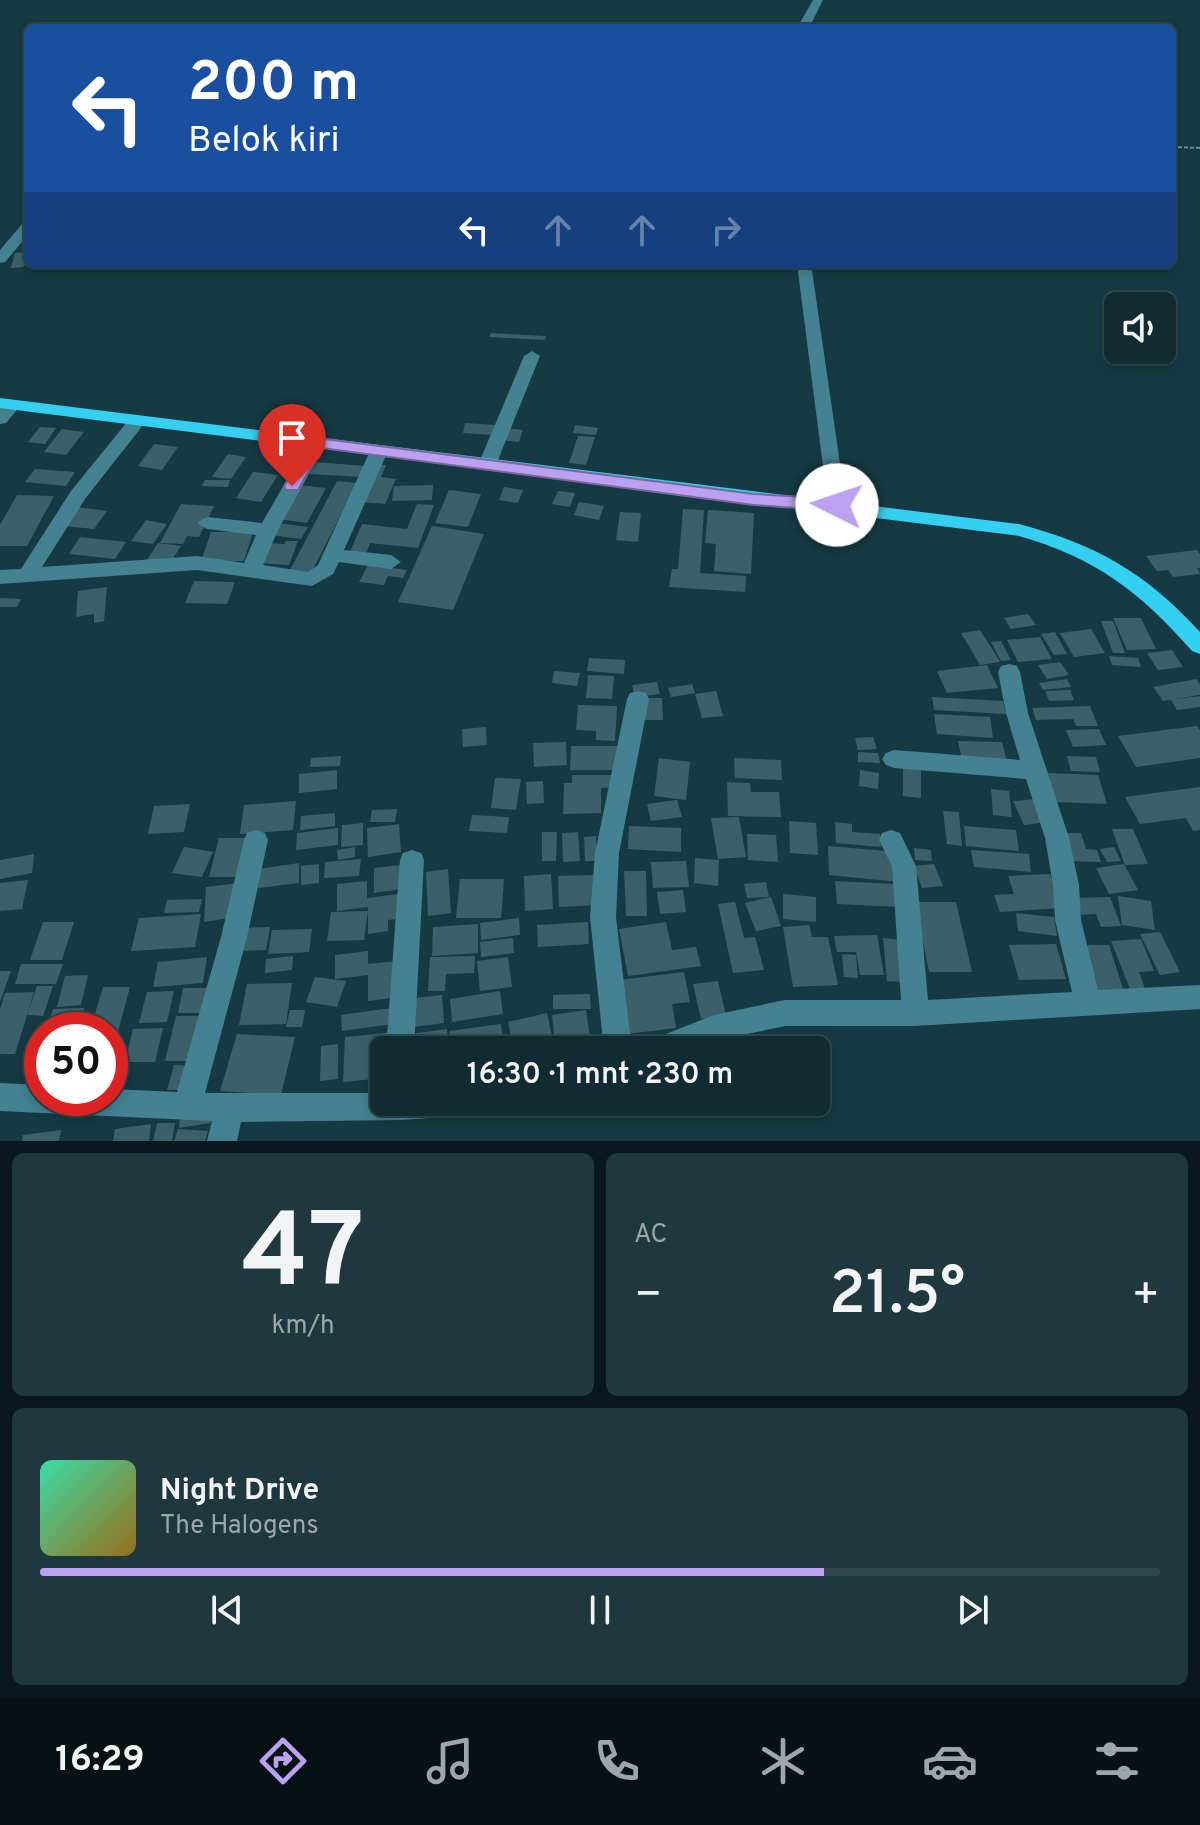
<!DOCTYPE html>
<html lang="id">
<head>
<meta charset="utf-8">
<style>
	body { margin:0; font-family:Overpass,sans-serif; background:#1e383e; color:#f1f3f6; height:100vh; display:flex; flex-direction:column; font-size:30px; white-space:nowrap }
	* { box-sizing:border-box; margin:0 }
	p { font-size:26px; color:#9ca7ac }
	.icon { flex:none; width:44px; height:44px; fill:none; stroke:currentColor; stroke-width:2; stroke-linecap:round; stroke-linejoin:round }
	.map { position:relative; height:1141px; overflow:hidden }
	.side { display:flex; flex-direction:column; gap:12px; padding:12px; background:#09181c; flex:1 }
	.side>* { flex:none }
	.guide { position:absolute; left:24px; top:24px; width:1152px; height:244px; border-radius:12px; box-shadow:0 4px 12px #0003,0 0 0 2px #30484d; background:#1a4fa0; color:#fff; overflow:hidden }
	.fabs { position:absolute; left:1104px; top:292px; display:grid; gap:16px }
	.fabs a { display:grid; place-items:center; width:72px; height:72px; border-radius:12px; background:#102c32; box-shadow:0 4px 12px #0003,0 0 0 2px #30484d; font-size:40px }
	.speed { position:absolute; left:24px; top:1012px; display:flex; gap:16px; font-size:40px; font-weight:700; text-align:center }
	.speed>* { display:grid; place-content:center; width:104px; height:104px; border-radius:50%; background:#102c32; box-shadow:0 4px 12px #0003,0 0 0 2px #30484d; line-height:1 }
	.speed .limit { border:12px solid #d22; background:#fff; color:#111 }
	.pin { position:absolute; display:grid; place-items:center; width:68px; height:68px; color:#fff; margin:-82px -34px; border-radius:50% 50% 50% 0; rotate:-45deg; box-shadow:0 0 8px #0007 }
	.pin .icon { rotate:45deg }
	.me { position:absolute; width:88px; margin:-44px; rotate:274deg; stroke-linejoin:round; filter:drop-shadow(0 0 6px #0008) }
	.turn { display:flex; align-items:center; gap:28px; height:168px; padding:0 32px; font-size:36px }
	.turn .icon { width:104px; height:104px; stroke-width:2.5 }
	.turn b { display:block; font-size:56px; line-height:68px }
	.lanes { display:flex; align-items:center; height:76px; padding:0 32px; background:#0003; justify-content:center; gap:40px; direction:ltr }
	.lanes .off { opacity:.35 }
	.big { font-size:60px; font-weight:600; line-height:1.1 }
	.side .tile { flex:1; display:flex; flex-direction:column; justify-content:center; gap:12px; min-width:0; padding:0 28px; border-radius:12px; background:#1e383e }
	.side .dial { align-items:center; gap:0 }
	.dial b { font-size:104px; line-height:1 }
	.song { display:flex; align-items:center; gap:24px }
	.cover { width:96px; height:96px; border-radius:12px; background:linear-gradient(135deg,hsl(160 70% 55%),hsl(40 70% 35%)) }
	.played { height:8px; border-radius:4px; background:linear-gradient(90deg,#bca0f2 70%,#30484d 70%) }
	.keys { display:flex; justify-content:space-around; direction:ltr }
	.heat { display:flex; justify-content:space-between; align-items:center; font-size:44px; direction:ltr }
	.side .tiles { flex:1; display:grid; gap:12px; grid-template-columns:1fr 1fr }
	.tile:last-child { grid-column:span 2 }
	.trip { position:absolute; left:370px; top:1036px; width:460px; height:80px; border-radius:12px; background:#102c32; box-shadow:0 4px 12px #0003,0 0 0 2px #30484d; font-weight:600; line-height:80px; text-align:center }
	.menu { display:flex; height:128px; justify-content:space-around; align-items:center; background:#061214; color:#9ca7ac }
	.menu .icon { width:56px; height:56px }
	.menu .selected { color:#bca0f2 }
	.menu b { font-size:36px; color:#f1f3f6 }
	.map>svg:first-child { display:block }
</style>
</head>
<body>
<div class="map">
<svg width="1200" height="1141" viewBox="0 0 1200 1141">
	<rect width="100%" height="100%" fill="#153a43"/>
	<!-- building -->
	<g fill="#3c606a">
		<polygon points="28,252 28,261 23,267 11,268 15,253"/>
		<polygon points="491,333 546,336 545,340 489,337"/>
		<polygon points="465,423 496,425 494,435 463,433"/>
		<polygon points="575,425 598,428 596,435 573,433"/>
		<polygon points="40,427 56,428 45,444 28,442"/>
		<polygon points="507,428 523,430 519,442 502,440"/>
		<polygon points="62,429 84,432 66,455 44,452"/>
		<polygon points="578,436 595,437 586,465 569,463"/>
		<polygon points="154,444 178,447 162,470 138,466"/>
		<polygon points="228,454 246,457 231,479 212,477"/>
		<polygon points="314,462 366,466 362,477 309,474"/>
		<polygon points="378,465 386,465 381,477 396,479 385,504 361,502"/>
		<polygon points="35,469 75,472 66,486 25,482"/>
		<polygon points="253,472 278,475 261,502 236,498"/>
		<polygon points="205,480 230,480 228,487 202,486"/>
		<polygon points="337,481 357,483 311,573 290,570"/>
		<polygon points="298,485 326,488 307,523 278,519"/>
		<polygon points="433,485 432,500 392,501 394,486"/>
		<polygon points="504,487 523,490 518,503 499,500"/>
		<polygon points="449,490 481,494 468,527 435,523"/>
		<polygon points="558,491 575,493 570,507 552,504"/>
		<polygon points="17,495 54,496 27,546 0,546 0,525"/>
		<polygon points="579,502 604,506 599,520 574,515"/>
		<polygon points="181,504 214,506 199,537 187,536 183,544 160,543"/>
		<polygon points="417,504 434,505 418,548 370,543 366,554 350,552 362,524 407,529"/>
		<polygon points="77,507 107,511 94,529 64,526"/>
		<polygon points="683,509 704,510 700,573 746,576 745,592 669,587 672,569 678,569"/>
		<polygon points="708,510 754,513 751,574 714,571 716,544 705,543"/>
		<polygon points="620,512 641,513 638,542 616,540"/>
		<polygon points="146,520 167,524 153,544 131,541"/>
		<polygon points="278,523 308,527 301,539 271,535"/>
		<polygon points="432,526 484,534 453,610 398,602"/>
		<polygon points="211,532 253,532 244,561 201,561"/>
		<polygon points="80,537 126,542 115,559 69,554"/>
		<polygon points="286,541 298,541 289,565 256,563 263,543 284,544"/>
		<polygon points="158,543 181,546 170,563 147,560"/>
		<polygon points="1197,550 1200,554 1200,568 1197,568 1200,574 1173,577 1168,570 1157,571 1146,556"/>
		<polygon points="368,565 407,570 403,578 388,576 384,585 359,582"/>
		<polygon points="194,581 235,582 227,604 185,603"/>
		<polygon points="107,587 104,621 94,623 94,614 76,617 78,591"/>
		<polygon points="0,598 21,599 17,607 0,607"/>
		<polygon points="1028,614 1036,625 1011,629 1004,618"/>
		<polygon points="1113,618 1141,618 1156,649 1127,650"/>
		<polygon points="1101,621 1113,621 1125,653 1113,653"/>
		<polygon points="1091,629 1105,653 1074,657 1060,633"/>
		<polygon points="980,630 999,660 1000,662 980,665 961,633"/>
		<polygon points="1055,632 1067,654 1054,655 1041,634"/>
		<polygon points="1040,637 1052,659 1018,662 1007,640"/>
		<polygon points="1001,641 1011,660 1001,661 991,642"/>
		<polygon points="1172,650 1183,667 1158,670 1147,653"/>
		<polygon points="1109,656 1138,658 1141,667 1112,665"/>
		<polygon points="589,658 625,660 624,674 587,671"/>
		<polygon points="1060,662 1069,675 1047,679 1038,665"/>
		<polygon points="987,665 998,688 947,693 937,671"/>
		<polygon points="554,671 580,673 577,686 552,683"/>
		<polygon points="588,675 614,676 612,699 586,698"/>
		<polygon points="1067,679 1071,687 1043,690 1039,683"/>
		<polygon points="1196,679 1200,684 1200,695 1175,699 1200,696 1200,707 1177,710 1171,700 1163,701 1153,687"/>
		<polygon points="657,682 660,694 635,697 632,685"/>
		<polygon points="692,684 695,693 671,697 668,688"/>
		<polygon points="1070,690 1074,700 1049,701 1045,691"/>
		<polygon points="716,691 723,716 702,718 695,694"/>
		<polygon points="932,697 1003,701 1006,714 934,710"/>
		<polygon points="640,698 662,698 663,720 641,720"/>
		<polygon points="578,705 617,706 615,741 596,740 596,731 576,730"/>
		<polygon points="1090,706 1098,726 1076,726 1073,719 1036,720 1032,708"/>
		<polygon points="934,714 990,717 993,738 937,734"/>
		<polygon points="1197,726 1200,730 1200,758 1136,767 1118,736"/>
		<polygon points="486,727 487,745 463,747 462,729"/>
		<polygon points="1099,729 1106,745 1073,747 1066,730"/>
		<polygon points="873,737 877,749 858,750 855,738"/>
		<polygon points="958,741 1002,742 1008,765 963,764"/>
		<polygon points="566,742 567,765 534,767 533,743"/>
		<polygon points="571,746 621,746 621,770 570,770"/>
		<polygon points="858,752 878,753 880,763 858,762"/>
		<polygon points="341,756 340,766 310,767 311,758"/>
		<polygon points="1067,756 1096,757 1100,772 1071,771"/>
		<polygon points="659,758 690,762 686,800 654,796"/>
		<polygon points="734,758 781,760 782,780 735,778"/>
		<polygon points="903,762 921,765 921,798 903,796"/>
		<polygon points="337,770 337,789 299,793 299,774"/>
		<polygon points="860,770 879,773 878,789 859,786"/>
		<polygon points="1048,773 1098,775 1107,804 1055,802"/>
		<polygon points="572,775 614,775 614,787 601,788 601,813 563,814 564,783 572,783"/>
		<polygon points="495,778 521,779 516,810 491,808"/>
		<polygon points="543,781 544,803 527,804 526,782"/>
		<polygon points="727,782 750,783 751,792 779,792 781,817 728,816"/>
		<polygon points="1200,787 1200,830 1193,831 1186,818 1140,824 1125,797"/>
		<polygon points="991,789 1009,791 1012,817 993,815"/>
		<polygon points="1036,799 1048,822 1024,825 1013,801"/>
		<polygon points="677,800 682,817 651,821 647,804"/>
		<polygon points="296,801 293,830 240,834 244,805"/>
		<polygon points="190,804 184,832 148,834 154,806"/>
		<polygon points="397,809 395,822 370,822 372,810"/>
		<polygon points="943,811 959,812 962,846 947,844"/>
		<polygon points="335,813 335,826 300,830 301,816"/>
		<polygon points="472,815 509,817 507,833 469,831"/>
		<polygon points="739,817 746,857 718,859 711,818"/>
		<polygon points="789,821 816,823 818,855 790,853"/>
		<polygon points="835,822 852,824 852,832 880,834 881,847 836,843"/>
		<polygon points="363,823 363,845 341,847 342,825"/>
		<polygon points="399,824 401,852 368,857 367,828"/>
		<polygon points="629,826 681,828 681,852 628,849"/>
		<polygon points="964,826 1016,830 1019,851 966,846"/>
		<polygon points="338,828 338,845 296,850 297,833"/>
		<polygon points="1112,829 1133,829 1148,864 1125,865"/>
		<polygon points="542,832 557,832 556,861 542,861"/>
		<polygon points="578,832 580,861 563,862 562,833"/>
		<polygon points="1059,833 1081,833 1086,849 1097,850 1101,862 1067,861"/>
		<polygon points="747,834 776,835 778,862 748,860"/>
		<polygon points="596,836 597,861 585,861 584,837"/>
		<polygon points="219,838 246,838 237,877 209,877"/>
		<polygon points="828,846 897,852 899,882 829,875"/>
		<polygon points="184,847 213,852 202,877 172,873"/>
		<polygon points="355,847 355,857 338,860 337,850"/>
		<polygon points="1114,847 1121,861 1107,862 1100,849"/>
		<polygon points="914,848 931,850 932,861 915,860"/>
		<polygon points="971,850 1029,854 1031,872 974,867"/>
		<polygon points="34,854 32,873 0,879 0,860"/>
		<polygon points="695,858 719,860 718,886 694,883"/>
		<polygon points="361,859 359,876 324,878 325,862"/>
		<polygon points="686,861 689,887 653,888 651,862"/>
		<polygon points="299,863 299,883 258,888 259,869"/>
		<polygon points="319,864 319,883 301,885 301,866"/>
		<polygon points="934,864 943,886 922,888 914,866"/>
		<polygon points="1124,864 1138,890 1109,894 1096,868"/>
		<polygon points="401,865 402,889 374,893 374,868"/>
		<polygon points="448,869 451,913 428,916 426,872"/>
		<polygon points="624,871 646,871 647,916 626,916"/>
		<polygon points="551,874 553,909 525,911 524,876"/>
		<polygon points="1050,874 1062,908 1000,912 994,895 1014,894 1008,876"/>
		<polygon points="593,875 595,905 559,907 558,876"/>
		<polygon points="460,879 504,879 501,918 456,918"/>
		<polygon points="28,880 22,909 0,911 0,883"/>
		<polygon points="367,881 367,898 405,893 406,918 388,920 388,931 368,934 368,907 337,911 337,884"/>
		<polygon points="835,881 896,884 900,907 837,904"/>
		<polygon points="766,882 769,897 747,898 744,884"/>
		<polygon points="239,883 237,917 204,922 206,887"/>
		<polygon points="683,890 686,912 660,914 657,892"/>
		<polygon points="783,894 816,897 816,922 783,919"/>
		<polygon points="1118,896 1151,901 1155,930 1122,925"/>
		<polygon points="771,897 781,926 756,931 745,903"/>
		<polygon points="1110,897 1121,926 1101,927 1096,914 1079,915 1073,898"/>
		<polygon points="202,899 199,912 164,913 167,900"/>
		<polygon points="735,902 744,938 755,937 764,970 733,973 718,904"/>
		<polygon points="915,902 956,902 972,972 929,972"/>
		<polygon points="368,911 364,940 327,941 331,912"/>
		<polygon points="1016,913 1054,917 1057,936 1018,931"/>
		<polygon points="201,914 195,947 131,951 139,918"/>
		<polygon points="519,918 520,935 481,940 480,923"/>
		<polygon points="43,922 74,922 62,960 30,960"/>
		<polygon points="588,922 589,944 538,947 537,925"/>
		<polygon points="666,922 672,950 696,947 701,966 628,976 619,929"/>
		<polygon points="478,924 478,953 432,956 433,927"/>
		<polygon points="809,925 812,937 828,937 838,985 793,987 783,927"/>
		<polygon points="270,927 266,950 239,951 243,928"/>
		<polygon points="312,929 309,952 268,954 272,930"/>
		<polygon points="1160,932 1180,972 1160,975 1140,934"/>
		<polygon points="877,935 884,975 860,975 856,952 837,952 834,936"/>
		<polygon points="513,938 514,953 481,957 480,942"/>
		<polygon points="883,938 902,940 906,982 887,981"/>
		<polygon points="1141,939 1154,971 1139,972 1145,989 1130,989 1111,941"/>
		<polygon points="1056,944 1066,979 1019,980 1009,945"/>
		<polygon points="1082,945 1109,945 1125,995 1097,994"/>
		<polygon points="368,951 368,964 397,961 398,997 368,1001 368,975 335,979 335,955"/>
		<polygon points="842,954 856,955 858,978 844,977"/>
		<polygon points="293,956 292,970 265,973 266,959"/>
		<polygon points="475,956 474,973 446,974 445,991 428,991 430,957"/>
		<polygon points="207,957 203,983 153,987 158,962"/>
		<polygon points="508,957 512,987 480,991 477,961"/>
		<polygon points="21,964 63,964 56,984 15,984"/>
		<polygon points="0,971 11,971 0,1002"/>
		<polygon points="684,972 690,1002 672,1004 676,1028 627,1034 619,980"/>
		<polygon points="88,975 81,1005 57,1007 65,976"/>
		<polygon points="315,977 346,981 337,1007 306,1002"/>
		<polygon points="718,981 726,1016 701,1019 693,984"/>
		<polygon points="292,983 286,1024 239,1025 247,984"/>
		<polygon points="37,986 53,986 43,1016 27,1015"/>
		<polygon points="103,987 130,987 111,1058 110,1030 90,1030"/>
		<polygon points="183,988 211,988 206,1013 178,1013"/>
		<polygon points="174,991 167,1022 139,1023 147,992"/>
		<polygon points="500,991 503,1014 452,1022 450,999"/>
		<polygon points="34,992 15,1054 0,1054 0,1010 5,993"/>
		<polygon points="590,994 591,1009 553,1009 553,995"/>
		<polygon points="442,995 444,1023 406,1028 405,999"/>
		<polygon points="84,1008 78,1030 47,1030 53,1009"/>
		<polygon points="391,1008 392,1024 342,1031 341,1015"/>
		<polygon points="290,1010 305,1010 302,1027 286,1027"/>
		<polygon points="586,1010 591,1045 556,1050 552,1015"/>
		<polygon points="547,1013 555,1050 514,1050 508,1022"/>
		<polygon points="176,1016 205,1016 196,1061 165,1061"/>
		<polygon points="501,1024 503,1044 485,1047 485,1050 451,1050 449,1031"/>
		<polygon points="163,1028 155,1062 125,1062 133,1029"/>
		<polygon points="447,1029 449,1050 403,1050 402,1035"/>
		<polygon points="394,1032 393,1050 384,1050 384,1078 343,1082 345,1037"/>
		<polygon points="237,1034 295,1037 281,1095 220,1091"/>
		<polygon points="338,1044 338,1079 320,1081 321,1046"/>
		<polygon points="174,1065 191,1066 184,1090 167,1090"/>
		<polygon points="212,1110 211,1123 179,1128 180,1115"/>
		<polygon points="157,1123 175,1123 172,1141 153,1141"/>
		<polygon points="151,1124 149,1141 113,1141 115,1129"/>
		<polygon points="178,1129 208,1131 205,1141 174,1141"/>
		<polygon points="61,1130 59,1141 22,1141 23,1135"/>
	</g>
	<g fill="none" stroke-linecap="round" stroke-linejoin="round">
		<!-- path -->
		<polyline stroke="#728f96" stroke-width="2" stroke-dasharray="4 2" stroke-linecap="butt" points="1172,147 1200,148"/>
		<!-- minor -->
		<g fill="#448292" fill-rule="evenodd">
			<polygon points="813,0 823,0 809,28 797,28"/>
			<polygon points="653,24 657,25 659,28 647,28"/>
			<polygon points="28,222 28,235 5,262 0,263 0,250 23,223"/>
			<polygon points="797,264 811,264 846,505 837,511 828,505"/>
			<polygon points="532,351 540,356 496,465 493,469 481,469 478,465 524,356"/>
			<polygon points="12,400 21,405 6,423 0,424 0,408"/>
			<polygon points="138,415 147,420 85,499 42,567 197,556 244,563 256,535 207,529 197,523 207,517 262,523 308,443 317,438 326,443 278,530 263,565 308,572 318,565 370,451 379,445 388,451 344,550 391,555 401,562 391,569 339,562 333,574 312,586 197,570 0,584 0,570 21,569 71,491 132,416"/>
			<polygon points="1009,664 1017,666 1020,672 1028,713 1069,838 1079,885 1081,920 1098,990 1200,985 1200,1009 915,1026 785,1026 714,1041 691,1050 644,1050 648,1041 714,1015 785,1000 901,1000 892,866 879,840 882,833 891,830 900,833 916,866 928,1000 1072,992 1055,920 1053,885 1045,838 1026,779 894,768 886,765 882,759 886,753 894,750 1020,760 1006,713 998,672 1001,666"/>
			<polygon points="638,691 646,693 649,699 619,853 616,917 632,1050 604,1050 590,917 595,853 627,699 630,693"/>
			<polygon points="256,830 265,833 268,840 247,937 205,1093 384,1093 384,1102 472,1102 468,1112 458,1116 402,1120 241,1122 237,1141 207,1141 212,1121 0,1111 0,1083 42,1085 42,1098 110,1098 110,1089 177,1092 221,937 244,840 247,833"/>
			<polygon points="412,850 421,853 424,860 414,1050 386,1050 400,860 403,853"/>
		</g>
		<!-- major -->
		<path fill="#35cff1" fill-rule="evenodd" d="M0,398L1019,524C1097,545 1145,572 1200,632V654L1192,651C1140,592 1096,558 1019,536L0,408Z"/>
	</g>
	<!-- route -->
	<polygon fill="#bca0f2" stroke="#7a689d" stroke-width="2" points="317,438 754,494 837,499 845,505 837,511 754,505 322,448 298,490 286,490 284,486 311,439"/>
</svg>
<div class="fabs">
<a><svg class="icon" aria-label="sound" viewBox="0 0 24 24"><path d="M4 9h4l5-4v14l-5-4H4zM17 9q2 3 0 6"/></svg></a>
</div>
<div class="speed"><div class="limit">50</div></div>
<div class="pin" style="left:292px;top:486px;background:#d93025"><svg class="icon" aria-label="arrive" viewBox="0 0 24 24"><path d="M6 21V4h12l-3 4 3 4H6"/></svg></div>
<svg class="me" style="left:837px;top:505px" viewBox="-20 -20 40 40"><circle r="19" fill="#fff"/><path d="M0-13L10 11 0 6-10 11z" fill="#bca0f2"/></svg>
<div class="trip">16:30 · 1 mnt · 230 m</div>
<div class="guide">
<div class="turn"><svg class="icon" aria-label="left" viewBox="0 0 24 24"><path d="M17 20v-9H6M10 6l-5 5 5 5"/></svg><div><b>200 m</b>Belok kiri</div></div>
<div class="lanes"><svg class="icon" aria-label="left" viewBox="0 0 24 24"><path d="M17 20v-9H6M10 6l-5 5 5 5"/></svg><svg class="icon off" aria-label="ahead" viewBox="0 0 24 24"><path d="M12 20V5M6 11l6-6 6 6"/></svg><svg class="icon off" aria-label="ahead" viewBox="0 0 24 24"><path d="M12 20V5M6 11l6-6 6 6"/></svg><svg class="icon off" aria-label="right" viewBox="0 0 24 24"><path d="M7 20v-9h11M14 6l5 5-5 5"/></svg></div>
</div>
</div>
<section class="side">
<div class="tiles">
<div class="tile dial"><b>47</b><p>km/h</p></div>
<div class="tile"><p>AC</p>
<div class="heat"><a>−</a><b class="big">21.5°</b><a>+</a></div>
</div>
<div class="tile">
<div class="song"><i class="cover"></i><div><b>Night Drive</b><p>The Halogens</p></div></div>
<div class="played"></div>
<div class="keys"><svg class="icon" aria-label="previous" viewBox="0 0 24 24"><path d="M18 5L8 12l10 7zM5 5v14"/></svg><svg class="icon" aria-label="pause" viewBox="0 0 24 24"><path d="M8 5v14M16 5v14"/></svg><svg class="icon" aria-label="next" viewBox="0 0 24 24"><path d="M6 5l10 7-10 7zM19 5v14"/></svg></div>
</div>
</div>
</section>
<nav class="menu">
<b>16:29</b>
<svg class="icon selected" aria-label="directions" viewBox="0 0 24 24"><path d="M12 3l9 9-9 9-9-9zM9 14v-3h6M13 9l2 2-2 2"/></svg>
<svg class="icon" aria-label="music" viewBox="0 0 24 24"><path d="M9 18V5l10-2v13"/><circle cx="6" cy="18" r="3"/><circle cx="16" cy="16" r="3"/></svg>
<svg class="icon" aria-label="phone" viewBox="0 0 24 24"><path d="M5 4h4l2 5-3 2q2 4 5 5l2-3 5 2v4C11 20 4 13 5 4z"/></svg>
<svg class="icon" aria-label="climate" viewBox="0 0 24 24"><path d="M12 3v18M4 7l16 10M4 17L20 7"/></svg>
<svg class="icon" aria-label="car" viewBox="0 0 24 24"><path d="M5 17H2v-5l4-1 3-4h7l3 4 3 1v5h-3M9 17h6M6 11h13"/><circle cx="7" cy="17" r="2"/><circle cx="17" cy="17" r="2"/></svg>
<svg class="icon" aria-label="filters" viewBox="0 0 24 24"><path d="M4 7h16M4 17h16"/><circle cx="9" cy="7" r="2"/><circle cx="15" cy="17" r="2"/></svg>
</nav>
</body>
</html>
